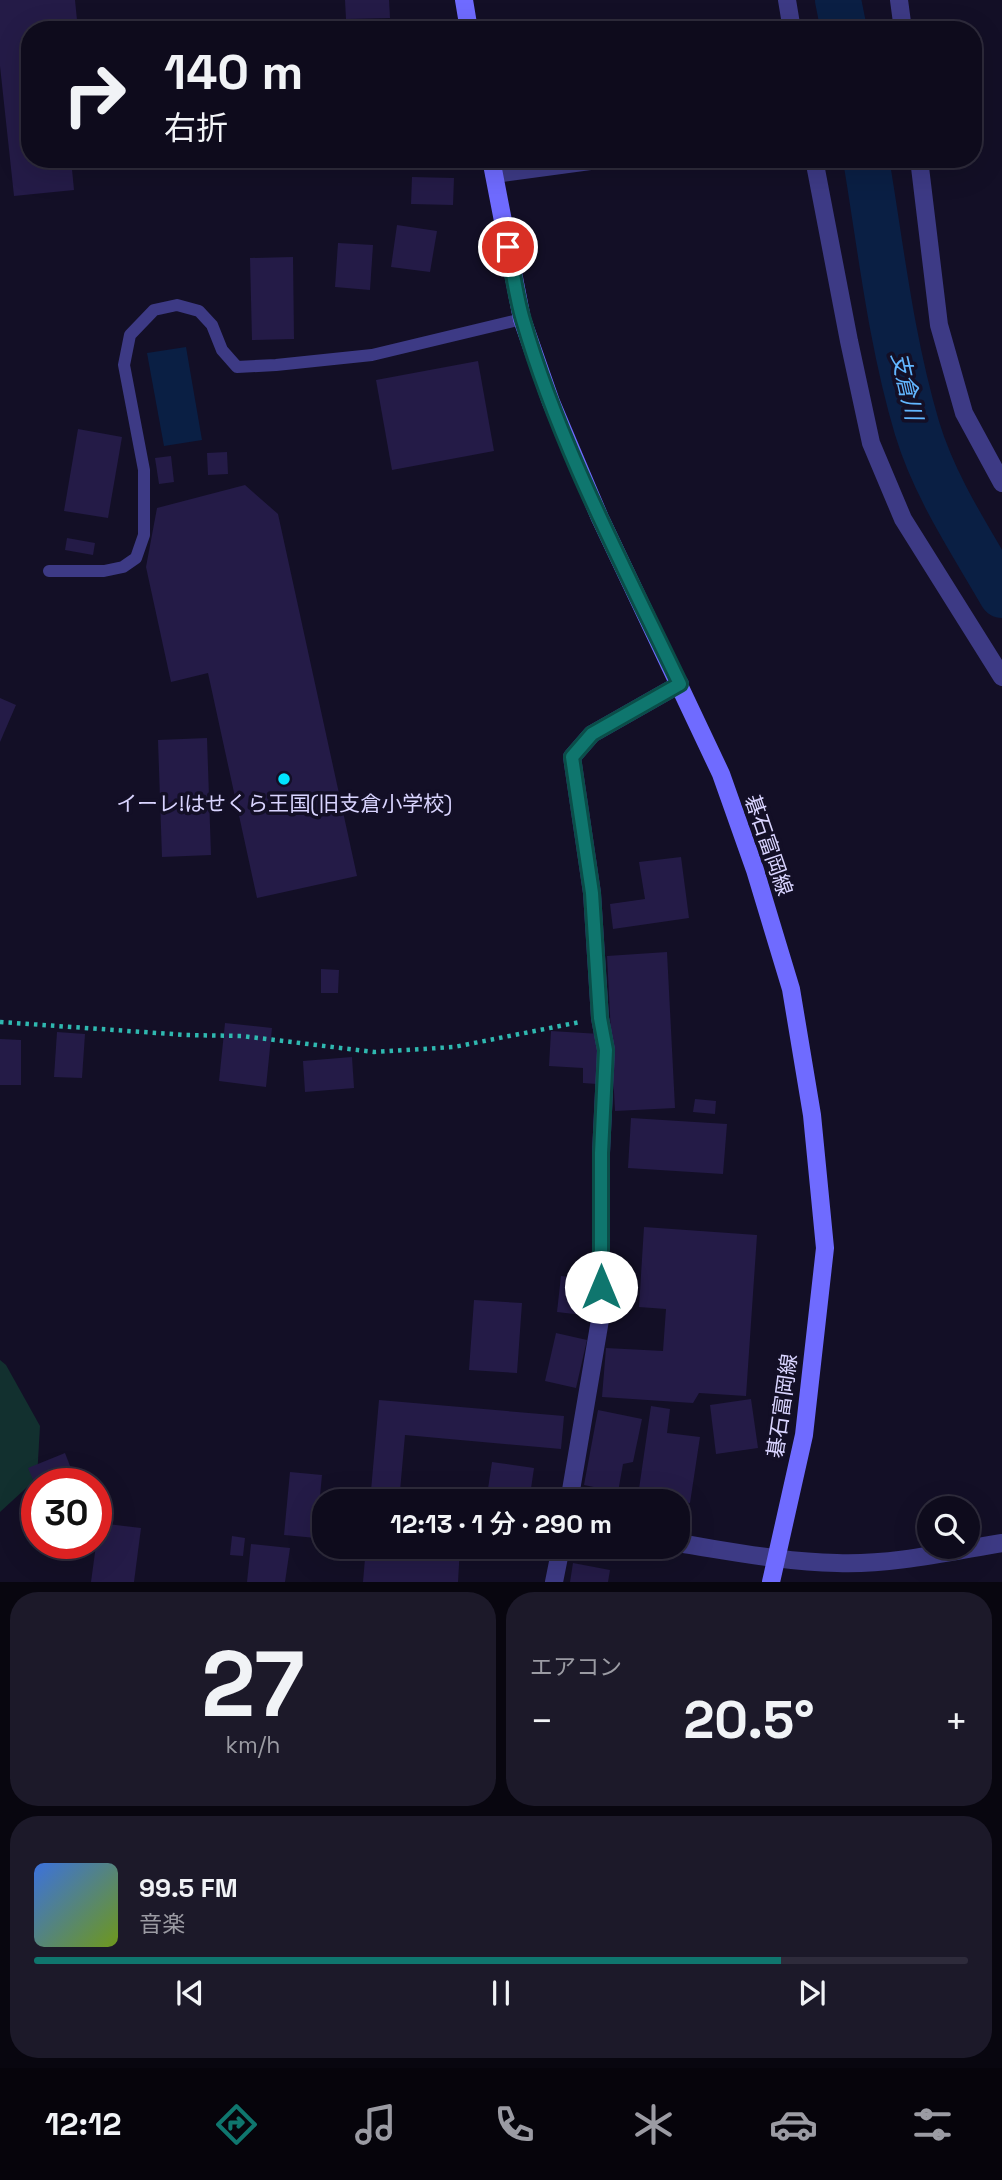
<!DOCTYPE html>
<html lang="ja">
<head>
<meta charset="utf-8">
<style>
	body { margin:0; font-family:"Space Grotesk","Noto Sans JP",sans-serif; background:#1c1929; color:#f1f3f6; height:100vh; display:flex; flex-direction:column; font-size:26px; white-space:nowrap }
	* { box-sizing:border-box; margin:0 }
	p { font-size:23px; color:#9b9ba3 }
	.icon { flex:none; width:38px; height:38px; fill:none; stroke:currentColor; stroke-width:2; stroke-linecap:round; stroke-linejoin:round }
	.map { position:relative; height:1582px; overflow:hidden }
	.details { display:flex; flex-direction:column; gap:10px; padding:10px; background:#08060f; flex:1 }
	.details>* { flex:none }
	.guide { position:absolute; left:21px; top:21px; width:961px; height:147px; border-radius:28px; box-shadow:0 7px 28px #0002,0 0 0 2px #2e2b3b; background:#0e0b1c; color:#f1f3f6; overflow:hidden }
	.buttons { position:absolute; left:917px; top:1496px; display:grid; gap:14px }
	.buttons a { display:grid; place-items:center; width:63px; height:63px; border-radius:50%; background:#0e0b1c; box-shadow:0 7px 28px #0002,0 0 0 2px #2e2b3b; font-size:35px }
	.speed { position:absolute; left:21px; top:1468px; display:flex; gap:14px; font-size:35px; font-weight:700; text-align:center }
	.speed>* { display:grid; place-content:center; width:91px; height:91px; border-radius:50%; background:#0e0b1c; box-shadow:0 7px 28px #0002,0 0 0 2px #2e2b3b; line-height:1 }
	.speed .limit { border:10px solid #d22; background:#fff; color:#111 }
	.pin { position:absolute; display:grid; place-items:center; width:60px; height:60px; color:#fff; margin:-30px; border:4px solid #fff; border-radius:50%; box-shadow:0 2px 7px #0007 }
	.me { position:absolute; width:77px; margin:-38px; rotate:0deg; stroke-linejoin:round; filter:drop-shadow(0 0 5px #0008) }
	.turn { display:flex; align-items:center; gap:24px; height:147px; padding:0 28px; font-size:32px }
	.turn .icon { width:91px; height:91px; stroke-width:2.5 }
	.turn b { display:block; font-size:49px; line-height:60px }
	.big { font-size:52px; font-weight:600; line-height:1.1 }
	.details .tile { flex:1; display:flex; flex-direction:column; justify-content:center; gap:10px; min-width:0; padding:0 24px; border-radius:28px; background:#1c1929 }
	.details .dial { align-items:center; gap:0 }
	.dial b { font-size:91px; line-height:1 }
	.song { display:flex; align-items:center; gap:21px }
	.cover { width:84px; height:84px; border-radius:10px; background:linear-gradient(135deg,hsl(220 70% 55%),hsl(80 70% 35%)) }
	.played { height:7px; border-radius:4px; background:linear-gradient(90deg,#0f766e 80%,#2e2b3b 80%) }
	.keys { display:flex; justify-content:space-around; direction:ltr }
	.heat { display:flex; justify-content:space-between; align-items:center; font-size:38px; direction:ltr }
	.details .tiles { flex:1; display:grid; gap:10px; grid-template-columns:1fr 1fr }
	.tile:last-child { grid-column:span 2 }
	.trip { position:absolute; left:312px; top:1489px; width:378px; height:70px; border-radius:28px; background:#0e0b1c; box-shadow:0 7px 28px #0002,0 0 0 2px #2e2b3b; font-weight:600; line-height:70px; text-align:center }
	.menu { display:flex; height:112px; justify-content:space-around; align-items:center; background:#06040b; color:#9b9ba3 }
	.menu .icon { width:49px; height:49px }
	.menu .selected { color:#0f766e }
	.menu b { font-size:32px; color:#f1f3f6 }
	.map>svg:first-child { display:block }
</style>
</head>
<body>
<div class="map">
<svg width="1002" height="1582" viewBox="0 0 1002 1582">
	<rect width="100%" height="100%" fill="#130f26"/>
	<!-- green -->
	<polygon fill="#12302f" points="0,1360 6,1365 40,1426 37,1478 0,1512"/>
	<!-- water -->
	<polygon fill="#0a1f44" points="186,347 202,440 164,446 147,353"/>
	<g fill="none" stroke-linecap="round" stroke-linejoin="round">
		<!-- river -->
		<g stroke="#0a1f44" stroke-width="46">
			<polyline points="838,0 844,30"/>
			<path d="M866,159C881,249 891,341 917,428C935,488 971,541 1002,595"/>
		</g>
	</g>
	<!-- building -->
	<g fill="#241b47">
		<polygon points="0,0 75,0 78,30 30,30 30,159 71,159 74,190 14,196 0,66"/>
		<polygon points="345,0 389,0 390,18 346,19"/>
		<polygon points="301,24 317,25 316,30 301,30"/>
		<polygon points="412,177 454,178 453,205 411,204"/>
		<polygon points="397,225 437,231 430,272 391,267"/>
		<polygon points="338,243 373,245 370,290 335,287"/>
		<polygon points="293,257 294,339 252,340 250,258"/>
		<polygon points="478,361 494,451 392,470 376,380"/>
		<polygon points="78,429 122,437 108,518 64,511"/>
		<polygon points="227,452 228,474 208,475 207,453"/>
		<polygon points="171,456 174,482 159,484 155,458"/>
		<polygon points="245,485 278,514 357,876 257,898 208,673 171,682 146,567 157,508"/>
		<polygon points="67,538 95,543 93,555 65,550"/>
		<polygon points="0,698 16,705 0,742"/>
		<polygon points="207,738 211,855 162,857 158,740"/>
		<polygon points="681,857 689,918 613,929 610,904 645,899 639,862"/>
		<polygon points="667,952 675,1108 615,1111 607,956"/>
		<polygon points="321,969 339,970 338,993 321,993"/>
		<polygon points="225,1023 272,1028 266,1087 219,1081"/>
		<polygon points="551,1031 600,1034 597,1084 583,1083 583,1068 549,1066"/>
		<polygon points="57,1032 85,1034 82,1078 54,1077"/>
		<polygon points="0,1039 21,1040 21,1085 0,1085"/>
		<polygon points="352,1057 354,1088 305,1092 303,1061"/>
		<polygon points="695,1099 716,1101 715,1114 693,1112"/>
		<polygon points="631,1118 727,1124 723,1174 628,1168"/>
		<polygon points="644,1227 757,1235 746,1396 699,1393 693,1403 602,1397 606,1348 663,1351 666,1309 639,1307"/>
		<polygon points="561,1276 587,1279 583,1315 557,1312"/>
		<polygon points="474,1300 522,1303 517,1373 469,1370"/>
		<polygon points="556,1333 587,1340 576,1388 545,1381"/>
		<polygon points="751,1399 758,1448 716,1454 710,1405"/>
		<polygon points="379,1400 564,1416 561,1449 405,1435 399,1502 370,1502"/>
		<polygon points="651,1406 670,1409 667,1433 700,1437 690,1503 638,1496"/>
		<polygon points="598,1410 642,1419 633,1462 623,1464 618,1492 584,1485"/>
		<polygon points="65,1453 77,1484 35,1484 28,1468"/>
		<polygon points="492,1462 534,1468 529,1502 486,1502"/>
		<polygon points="290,1472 322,1475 316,1538 284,1535"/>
		<polygon points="423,1494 451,1499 450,1502 422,1502"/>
		<polygon points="99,1523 141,1528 134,1582 91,1582"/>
		<polygon points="232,1536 245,1538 243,1556 230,1555"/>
		<polygon points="251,1544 290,1548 285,1582 247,1582"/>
		<polygon points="366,1547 460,1547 458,1582 363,1582"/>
		<polygon points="573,1563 610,1570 608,1582 570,1582"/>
	</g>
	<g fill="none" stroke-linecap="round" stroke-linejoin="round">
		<!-- path -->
		<polyline stroke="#2fb8b0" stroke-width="4.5" stroke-dasharray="3.5 5" stroke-linecap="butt" points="0,1022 186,1035 242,1036 374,1052 454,1047 580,1022"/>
		<!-- service -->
		<polyline stroke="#3d3a85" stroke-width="12" points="49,571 104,571 123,567 136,558 144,535 144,470 124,365 130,335 154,310 177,305 199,311 212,325 222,350 237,367 276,365 372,355 522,319"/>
		<!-- minor -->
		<g stroke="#3d3a85" stroke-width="18">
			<polyline points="787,0 792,30"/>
			<polyline points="899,0 903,30"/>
			<polyline points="814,159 849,341 871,443 903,519 1002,677"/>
			<polyline points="919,159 939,325 964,413 1002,483"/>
			<polyline points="494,174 605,159"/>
			<polyline points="569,1502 601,1314 601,1153 606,1050 600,1018 592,893 572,757 592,734 680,684"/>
			<path d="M677,1543C730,1551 783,1562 837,1563C892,1565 948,1552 1002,1543"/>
			<polyline points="554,1582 561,1547"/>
		</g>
		<!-- secondary -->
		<g stroke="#6f6bff" stroke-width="18">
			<polyline points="464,0 469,30"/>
			<polyline points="491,159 522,319 551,402 600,518 721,774 755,870 791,989 812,1115 825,1248 804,1435 771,1582"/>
		</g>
	</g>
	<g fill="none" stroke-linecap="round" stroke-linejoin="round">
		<defs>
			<path id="route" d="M508,247C513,271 516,297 523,320C559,445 624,567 680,684L592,734L572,757L592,893L600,1018L606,1050L601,1153V1287"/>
		</defs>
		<!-- route casing -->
		<use href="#route" stroke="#0a4d48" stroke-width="18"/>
		<!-- route -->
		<use href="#route" stroke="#0f766e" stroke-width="12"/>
	</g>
	<!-- markers -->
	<circle fill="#00e5ff" stroke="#130f26" stroke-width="2.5" cx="284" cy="779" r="7"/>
	<g text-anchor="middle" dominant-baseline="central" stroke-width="7" stroke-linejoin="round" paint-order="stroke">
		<!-- poi labels -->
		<g font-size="21" fill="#d9d4ff" stroke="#130f26">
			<text x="284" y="803">イーレ!はせくら王国(旧支倉小学校)</text>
		</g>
		<!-- street labels -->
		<g font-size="21" fill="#d9d4ff" stroke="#130f26">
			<text transform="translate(769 845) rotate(71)">碁石富岡線</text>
			<text transform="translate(782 1406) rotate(-82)">碁石富岡線</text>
		</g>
		<!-- water labels -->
		<g font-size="23" font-style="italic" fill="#62b6ff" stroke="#130f26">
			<text transform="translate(907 386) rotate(77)">支倉川</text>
		</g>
	</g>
</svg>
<div class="buttons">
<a><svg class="icon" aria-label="search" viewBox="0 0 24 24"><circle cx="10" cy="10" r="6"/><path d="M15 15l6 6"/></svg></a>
</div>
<div class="speed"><div class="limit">30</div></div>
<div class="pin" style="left:508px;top:247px;background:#d93025"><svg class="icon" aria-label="arrive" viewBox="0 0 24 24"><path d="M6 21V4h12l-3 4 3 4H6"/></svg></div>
<svg class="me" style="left:601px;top:1287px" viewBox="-20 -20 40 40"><circle r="19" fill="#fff"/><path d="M0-13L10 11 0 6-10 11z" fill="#0f766e"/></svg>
<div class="trip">12:13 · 1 分 · 290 m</div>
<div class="guide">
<div class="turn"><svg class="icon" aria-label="right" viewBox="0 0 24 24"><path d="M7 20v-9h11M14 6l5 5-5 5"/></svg><div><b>140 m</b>右折</div></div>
</div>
</div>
<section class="details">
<div class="tiles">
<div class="tile dial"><b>27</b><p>km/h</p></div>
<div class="tile"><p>エアコン</p>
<div class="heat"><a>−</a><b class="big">20.5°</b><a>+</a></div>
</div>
<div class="tile">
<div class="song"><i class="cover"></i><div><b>99.5 FM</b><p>音楽</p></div></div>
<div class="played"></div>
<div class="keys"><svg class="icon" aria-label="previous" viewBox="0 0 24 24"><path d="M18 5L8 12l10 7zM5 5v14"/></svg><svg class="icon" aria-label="pause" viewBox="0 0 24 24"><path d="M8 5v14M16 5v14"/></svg><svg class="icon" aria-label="next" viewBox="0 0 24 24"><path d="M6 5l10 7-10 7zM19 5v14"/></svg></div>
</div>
</div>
</section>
<nav class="menu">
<b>12:12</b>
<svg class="icon selected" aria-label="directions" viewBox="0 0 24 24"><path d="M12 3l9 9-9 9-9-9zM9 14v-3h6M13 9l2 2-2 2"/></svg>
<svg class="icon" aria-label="music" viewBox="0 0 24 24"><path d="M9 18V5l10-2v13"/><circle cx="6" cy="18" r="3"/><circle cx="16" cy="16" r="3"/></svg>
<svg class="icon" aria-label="phone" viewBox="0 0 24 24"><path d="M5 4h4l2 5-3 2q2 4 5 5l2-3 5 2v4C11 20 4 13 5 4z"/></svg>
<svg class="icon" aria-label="climate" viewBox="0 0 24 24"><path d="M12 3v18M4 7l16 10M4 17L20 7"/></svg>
<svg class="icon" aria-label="car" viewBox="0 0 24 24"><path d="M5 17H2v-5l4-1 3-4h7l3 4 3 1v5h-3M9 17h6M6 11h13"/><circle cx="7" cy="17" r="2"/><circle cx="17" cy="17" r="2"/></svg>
<svg class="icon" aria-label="filters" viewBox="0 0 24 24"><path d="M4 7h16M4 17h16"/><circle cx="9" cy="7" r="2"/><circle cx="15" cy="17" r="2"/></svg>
</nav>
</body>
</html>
